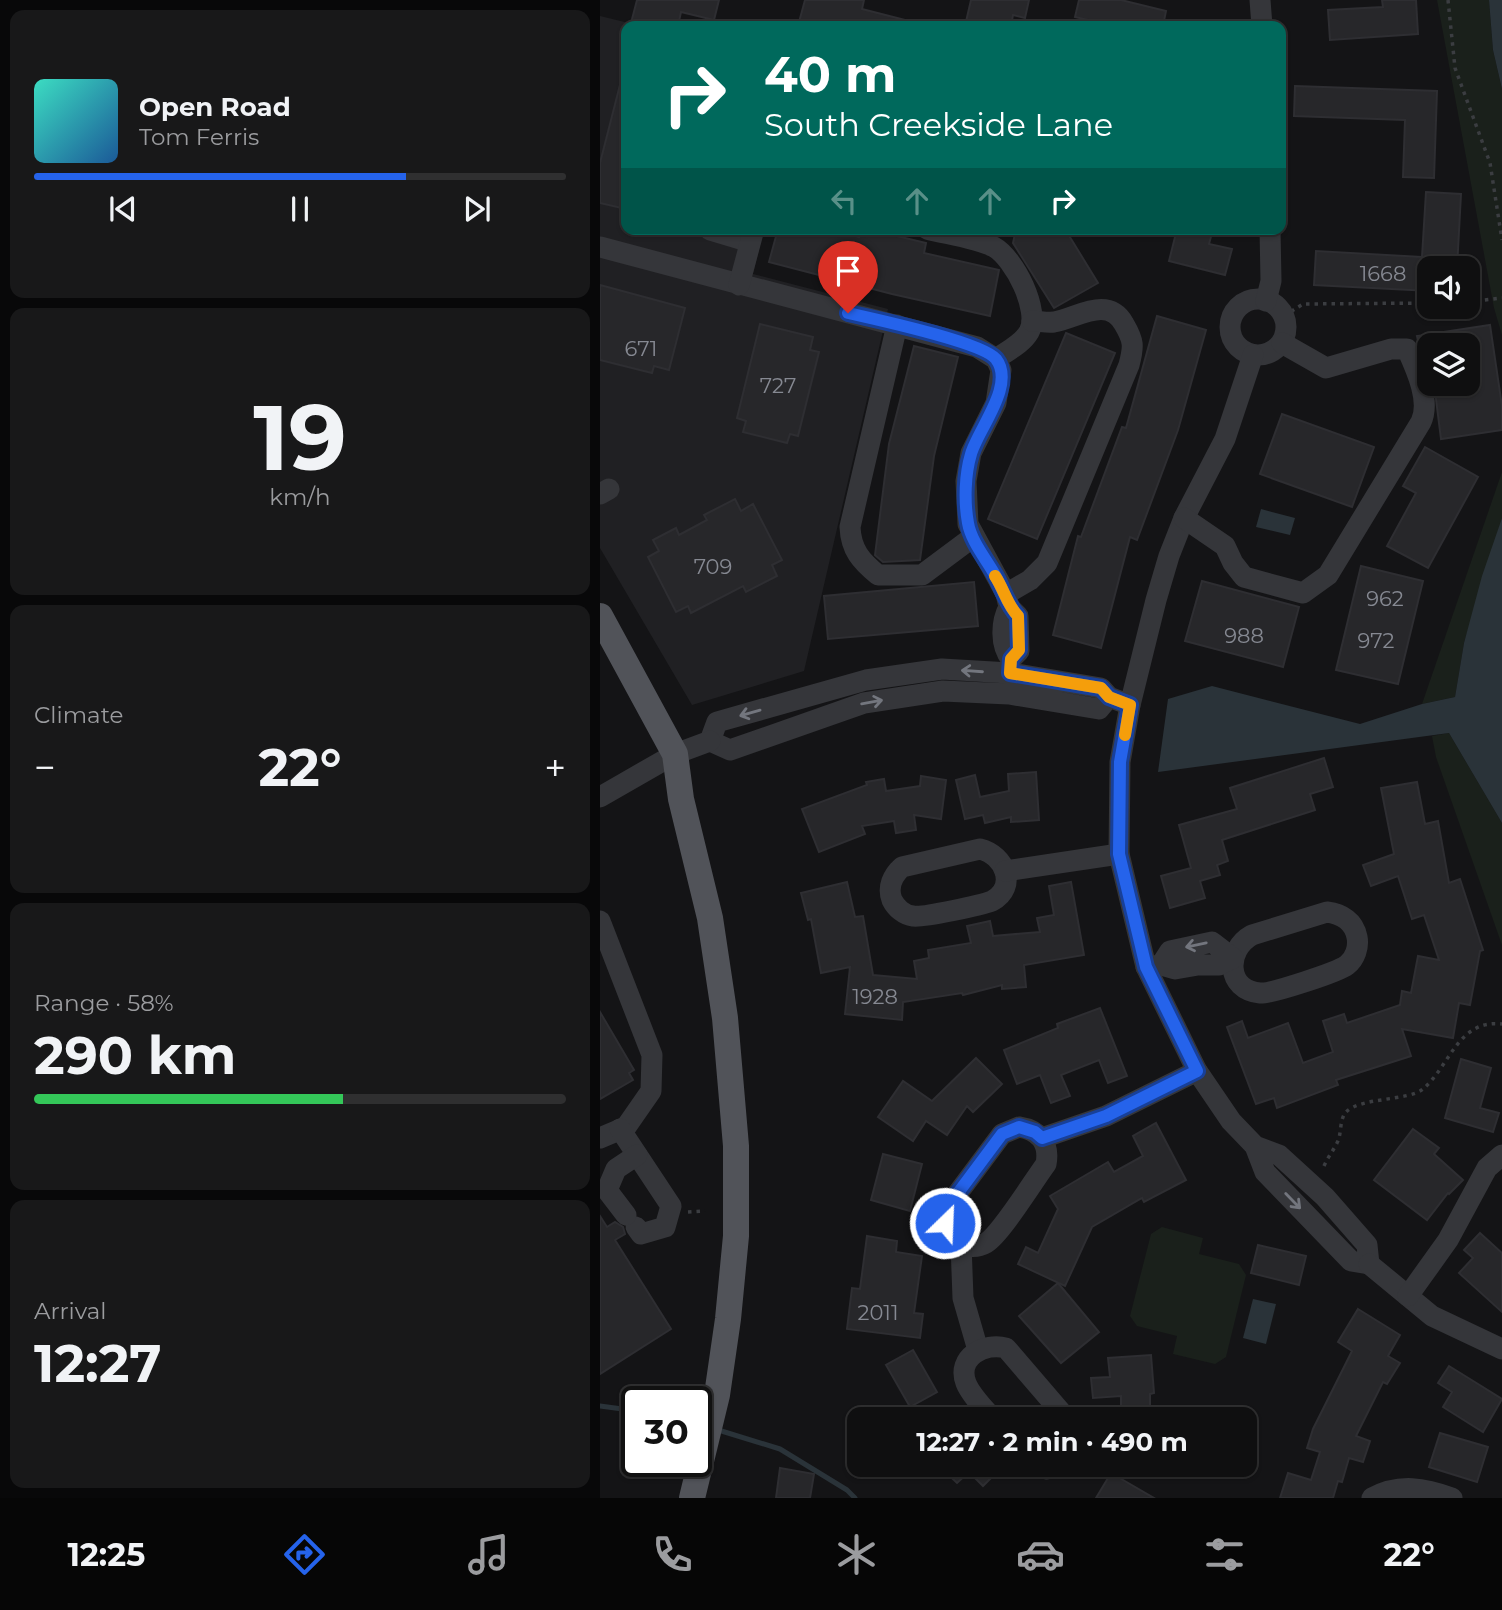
<!DOCTYPE html>
<html lang="en">
<head>
<meta charset="utf-8">
<style>
	body { margin:0; font-family:Montserrat,sans-serif; background:#181819; color:#f1f3f6; height:100vh; display:flex; flex-direction:column; font-size:26px; white-space:nowrap }
	* { box-sizing:border-box; margin:0 }
	p { font-size:23px; color:#9b9c9f }
	.icon { flex:none; width:38px; height:38px; fill:none; stroke:currentColor; stroke-width:2; stroke-linecap:round; stroke-linejoin:round }
	.map { position:relative; flex:1; overflow:hidden }
	.side { display:flex; flex-direction:column; gap:10px; padding:10px; background:#080809; width:600px }
	.side>* { flex:none }
	.banner { position:absolute; left:21px; top:21px; width:665px; height:214px; border-radius:14px; box-shadow:0 2px 5px #0004,0 0 0 2px #2f2f30; background:#00695c; color:#fff; overflow:hidden }
	.tools { position:absolute; left:817px; top:256px; display:grid; gap:14px }
	.tools a { display:grid; place-items:center; width:63px; height:63px; border-radius:14px; background:#0f0f10; box-shadow:0 2px 5px #0004,0 0 0 2px #2f2f30; font-size:35px }
	.speed { position:absolute; left:21px; top:1386px; display:flex; gap:14px; font-size:35px; font-weight:700; text-align:center }
	.speed>* { display:grid; place-content:center; width:91px; height:91px; border-radius:50%; background:#0f0f10; box-shadow:0 2px 5px #0004,0 0 0 2px #2f2f30; line-height:1 }
	.speed .limit { border:4px solid #111; border-radius:10px; background:#fff; color:#111 }
	.pin { position:absolute; display:grid; place-items:center; width:60px; height:60px; color:#fff; margin:-72px -30px; border-radius:50% 50% 50% 0; rotate:-45deg; box-shadow:0 0 7px #0007 }
	.pin .icon { rotate:45deg }
	.me { position:absolute; width:77px; margin:-38px; rotate:24deg; stroke-linejoin:round; filter:drop-shadow(0 0 5px #0008) }
	.turn { display:flex; align-items:center; gap:24px; height:147px; padding:0 28px; font-size:32px }
	.turn .icon { width:91px; height:91px; stroke-width:2.5 }
	.turn b { display:block; font-size:49px; line-height:60px }
	.lanes { display:flex; align-items:center; height:66px; padding:0 28px; background:#0003; justify-content:center; gap:35px; direction:ltr }
	.lanes .off { opacity:.35 }
	.big { font-size:52px; font-weight:700; line-height:1.1 }
	.side .card { flex:1; display:flex; flex-direction:column; justify-content:center; gap:10px; min-width:0; padding:0 24px; border-radius:14px; background:#181819 }
	.side .dial { align-items:center; gap:0 }
	.dial b { font-size:91px; line-height:1 }
	.song { display:flex; align-items:center; gap:21px }
	.cover { width:84px; height:84px; border-radius:10px; background:linear-gradient(135deg,hsl(170 70% 55%),hsl(210 70% 35%)) }
	.played { height:7px; border-radius:4px; background:linear-gradient(90deg,#2563eb 70%,#2f2f30 70%) }
	.keys { display:flex; justify-content:space-around; direction:ltr }
	.heat { display:flex; justify-content:space-between; align-items:center; font-size:38px; direction:ltr }
	.charge { height:10px; border-radius:5px; background:linear-gradient(90deg,#34c759 58%,#2f2f30 0) }
	.trip { position:absolute; left:247px; top:1407px; width:410px; height:70px; border-radius:14px; background:#0f0f10; box-shadow:0 2px 5px #0004,0 0 0 2px #2f2f30; font-weight:700; line-height:70px; text-align:center }
	.dock { display:flex; height:112px; justify-content:space-around; align-items:center; background:#060606; color:#9b9c9f }
	.dock .icon { width:49px; height:49px }
	.dock .current { color:#2563eb }
	.dock b { font-size:32px; color:#f1f3f6 }
	main { display:flex; flex:1; min-height:0 }
	.map>svg:first-child { display:block }
</style>
</head>
<body>
<main>
<section class="side">
<div class="card">
<div class="song"><i class="cover"></i><div><b>Open Road</b><p>Tom Ferris</p></div></div>
<div class="played"></div>
<div class="keys"><svg class="icon" aria-label="previous" viewBox="0 0 24 24"><path d="M18 5L8 12l10 7zM5 5v14"/></svg><svg class="icon" aria-label="pause" viewBox="0 0 24 24"><path d="M8 5v14M16 5v14"/></svg><svg class="icon" aria-label="next" viewBox="0 0 24 24"><path d="M6 5l10 7-10 7zM19 5v14"/></svg></div>
</div>
<div class="card dial"><b>19</b><p>km/h</p></div>
<div class="card"><p>Climate</p>
<div class="heat"><a>−</a><b class="big">22°</b><a>+</a></div>
</div>
<div class="card"><p>Range · 58%</p><b class="big">290 km</b><div class="charge"></div></div>
<div class="card"><p>Arrival</p><b class="big">12:27</b></div>
</section>
<div class="map">
<svg width="902" height="1498" viewBox="0 0 902 1498">
	<rect width="100%" height="100%" fill="#141416"/>
	<!-- built -->
	<polygon fill="#202023" points="0,16 41,26 26,26 26,229 164,229 153,274 288,309 204,671 92,705 0,548"/>
	<!-- green -->
	<g fill="#1a201b">
		<polygon points="837,0 889,0 893,50 902,89 902,335 894,308"/>
		<polygon points="902,472 902,518 864,643 855,697 822,704"/>
		<polygon points="849,733 902,823 902,945 836,757 832,736"/>
		<polygon points="562,1227 603,1238 599,1254 639,1264 646,1275 626,1357 615,1364 573,1354 577,1336 537,1326 530,1316 551,1234"/>
	</g>
	<!-- water -->
	<g fill="#2a3339">
		<polygon points="889,0 902,0 902,89 893,50"/>
		<polygon points="661,509 695,518 690,535 656,527"/>
		<polygon points="902,518 902,823 849,733 558,772 568,699 612,686 760,724 822,704 855,697 864,643 882,576"/>
		<polygon points="653,1299 676,1304 666,1344 643,1338"/>
	</g>
	<g fill="none" stroke-linecap="round" stroke-linejoin="round">
		<!-- stream -->
		<g stroke="#2a3339" stroke-width="5">
			<polyline points="0,1406 37,1411"/>
			<polyline points="115,1429 180,1449 247,1490 255,1498"/>
		</g>
	</g>
	<!-- building -->
	<g fill="#27272a" stroke="#2e2e32" stroke-width="2">
		<polygon points="37,0 119,0 114,20 81,12 78,26 45,26 31,23"/>
		<polygon points="205,0 264,0 262,9 309,21 308,26 198,26"/>
		<polygon points="371,0 429,0 425,18 413,15 411,26 365,26"/>
		<polygon points="479,0 521,0 566,11 563,26 514,26 475,17"/>
		<polygon points="782,0 816,0 818,34 730,40 728,10 783,7"/>
		<polygon points="21,81 26,82 26,209 0,203 0,163"/>
		<polygon points="695,86 837,91 834,178 803,177 805,120 694,116"/>
		<polygon points="826,192 861,194 857,268 830,268 830,291 714,285 716,251 822,257"/>
		<polygon points="178,229 230,229 259,237 261,229 268,229 326,243 324,253 399,270 390,316 292,294 169,262"/>
		<polygon points="416,229 465,229 498,283 454,308 413,243"/>
		<polygon points="577,229 613,229 609,244 632,249 625,275 569,261"/>
		<polygon points="0,285 85,308 69,370 54,366 52,373 0,360"/>
		<polygon points="557,316 606,330 578,430 537,540 530,537 501,648 453,635 478,536 481,537 522,427 526,428"/>
		<polygon points="160,324 213,337 210,350 219,352 198,436 190,434 187,443 143,432 146,421 137,418"/>
		<polygon points="890,325 902,406 902,430 841,439 834,383 868,383 868,345 819,345 817,336"/>
		<polygon points="466,333 515,353 437,539 388,519"/>
		<polygon points="314,346 358,357 334,456 320,560 283,562 275,555 289,444"/>
		<polygon points="682,414 774,447 752,507 660,474"/>
		<polygon points="825,447 878,477 828,568 787,546 816,493 803,486"/>
		<polygon points="135,499 141,511 153,504 182,560 172,565 177,576 146,592 143,586 91,613 88,606 76,612 48,557 59,551 53,540 76,528 79,535 107,520 104,515"/>
		<polygon points="761,566 823,581 798,684 736,670"/>
		<polygon points="602,581 699,607 683,667 585,641"/>
		<polygon points="374,582 378,626 228,639 224,596"/>
		<polygon points="724,758 733,787 710,794 715,810 622,840 628,861 617,865 620,875 600,881 605,898 570,908 561,876 591,868 579,825 637,809 630,788"/>
		<polygon points="436,772 439,820 411,822 411,817 385,823 383,815 365,819 356,780 375,775 380,797 409,791 408,774"/>
		<polygon points="321,776 346,780 341,819 314,815 316,830 296,833 294,821 262,826 265,834 219,852 202,809 267,785 266,782 284,779 286,791 320,786"/>
		<polygon points="817,782 825,824 838,821 849,883 860,879 883,950 880,951 870,1005 859,1003 853,1038 802,1029 811,1056 736,1080 738,1085 677,1108 674,1098 656,1104 627,1027 642,1021 648,1038 688,1023 703,1063 733,1052 723,1021 744,1014 747,1023 800,1005 802,991 811,993 818,956 839,960 824,915 812,919 798,876 771,886 763,865 794,854 781,788"/>
		<polygon points="247,882 255,917 263,916 273,975 317,979 314,961 329,958 328,950 371,943 367,926 390,921 393,936 440,932 437,918 454,915 449,886 471,882 484,955 424,965 426,987 402,989 402,985 363,995 362,993 303,1002 302,1020 245,1014 250,967 221,973 211,919 208,920 201,893"/>
		<polygon points="500,1008 527,1076 508,1083 499,1060 461,1075 470,1096 451,1103 440,1075 417,1084 404,1050 458,1028 457,1024"/>
		<polygon points="0,1012 34,1070 29,1073 33,1080 0,1099"/>
		<polygon points="376,1058 402,1084 373,1112 367,1106 347,1135 326,1121 313,1141 278,1117 303,1081 332,1101"/>
		<polygon points="861,1059 891,1068 880,1108 899,1113 893,1132 845,1118"/>
		<polygon points="556,1123 586,1180 544,1202 542,1198 492,1227 465,1286 418,1264 426,1247 438,1253 458,1209 450,1196 508,1162 514,1172 543,1156 533,1136"/>
		<polygon points="813,1129 839,1148 834,1154 863,1180 849,1194 848,1193 827,1220 774,1180"/>
		<polygon points="283,1154 322,1164 310,1211 271,1200"/>
		<polygon points="0,1216 7,1227 15,1222 23,1227 25,1234 15,1240 71,1329 0,1374"/>
		<polygon points="880,1233 902,1253 902,1312 859,1273 873,1258 864,1250"/>
		<polygon points="267,1236 297,1241 296,1252 322,1256 314,1313 323,1314 320,1338 247,1329 252,1288 260,1289"/>
		<polygon points="658,1245 706,1256 699,1285 651,1273"/>
		<polygon points="458,1283 499,1332 461,1363 419,1316"/>
		<polygon points="758,1309 800,1335 788,1356 800,1363 787,1384 783,1382 756,1436 770,1441 763,1462 749,1458 742,1482 738,1481 733,1498 680,1498 688,1473 711,1480 720,1452 707,1448 713,1429 752,1351 738,1342"/>
		<polygon points="313,1350 337,1392 310,1407 286,1365"/>
		<polygon points="551,1355 554,1393 550,1394 550,1419 521,1419 521,1396 493,1398 491,1378 510,1377 508,1358"/>
		<polygon points="849,1366 902,1399 883,1432 843,1407 852,1392 838,1383"/>
		<polygon points="840,1433 888,1447 877,1482 829,1467"/>
		<polygon points="338,1465 404,1465 383,1486 369,1472 357,1483"/>
		<polygon points="180,1468 214,1474 210,1498 176,1498"/>
		<polygon points="511,1473 554,1498 496,1498"/>
	</g>
	<g fill="none" stroke-linecap="round" stroke-linejoin="round">
		<!-- path -->
		<g stroke="#3b3d41" stroke-width="3.5" stroke-dasharray="3.5 5" stroke-linecap="butt">
			<polyline points="848,0 855,68 890,163 902,240"/>
			<polyline points="868,302 902,298"/>
			<polyline points="684,306 689,313 692,328"/>
			<polyline points="684,316 703,304 830,303"/>
			<path d="M635,352C620,333 622,304 648,296"/>
			<path d="M724,1166C728,1157 733,1151 737,1143C742,1134 739,1120 746,1112C761,1097 809,1101 823,1089C850,1066 858,1019 902,1024"/>
			<polyline points="88,1212 105,1211"/>
		</g>
		<!-- minor -->
		<g stroke="#35363a" stroke-width="21">
			<polyline points="660,0 662,26"/>
			<path d="M327,229C346,234 377,238 394,247C414,258 441,311 429,332C422,344 407,351 396,359"/>
			<polyline points="110,230 150,242"/>
			<polyline points="0,247 377,347 396,359 401,370 396,403 371,453 366,481 368,524 406,594 409,607"/>
			<polyline points="139,285 154,229"/>
			<circle cx="658" cy="327" r="28"/>
			<polyline points="666,301 671,281 670,229"/>
			<path d="M297,325L250,527C251,550 261,561 278,575H322L373,537"/>
			<polyline points="653,355 625,439 584,518 569,556 556,600 530,705 520,762 519,854 546,967 597,1071 631,1121 655,1146 665,1172 751,1261 769,1264 767,1245 725,1197 679,1155 655,1146"/>
			<polyline points="0,494 9,489"/>
			<path d="M584,518L625,546L633,563L644,577L703,593L728,575L821,422C831,401 816,369 807,349H791L726,368L682,343"/>
			<path d="M406,594L430,580L447,563L529,365C534,346 534,341 524,324C508,295 477,318 454,322C447,323 439,321 432,321"/>
			<path d="M409,685L411,659C400,645 401,622 409,607L418,616L419,651L411,659"/>
			<polyline points="509,697 499,709 409,694 343,691 264,703 130,750 110,741 117,722 266,680 342,669 410,673 501,688 509,697 530,705"/>
			<polyline points="0,797 75,754 110,741"/>
			<path d="M380,849C405,855 418,887 392,901C382,905 322,918 313,916C304,915 296,908 292,900C287,887 293,875 302,867Z"/>
			<polyline points="405,871 519,854"/>
			<path d="M727,912C742,914 754,921 757,937C759,947 755,959 747,965C738,972 671,994 660,993C626,990 625,950 652,935Z"/>
			<polyline points="0,921 52,1055 51,1091 26,1127 0,1138"/>
			<polyline points="546,967 561,965 575,969 598,965 619,965 633,958 612,942 570,951 561,965"/>
			<path d="M419,1127C439,1130 450,1143 446,1164C434,1180 401,1234 386,1243C374,1250 359,1246 351,1236C343,1227 344,1216 349,1205L402,1134Z"/>
			<polyline points="20,1129 71,1206 65,1227 41,1234 36,1227"/>
			<polyline points="442,1138 506,1116 597,1071"/>
			<polyline points="26,1215 7,1190 16,1169 37,1155"/>
			<polyline points="361,1244 363,1298 378,1350"/>
			<polyline points="769,1264 832,1316 902,1349"/>
			<polyline points="808,1296 848,1240 887,1168 902,1155"/>
			<path d="M393,1419C385,1409 371,1396 366,1383C356,1357 385,1342 406,1348L467,1419"/>
			<polyline points="429,1465 447,1469 461,1465"/>
			<path d="M772,1498C799,1483 825,1488 852,1498"/>
		</g>
		<!-- major -->
		<polyline stroke="#515359" stroke-width="26" points="0,616 75,754 81,799 110,918 125,1018 136,1146 136,1236 128,1319 117,1395 92,1498"/>
	</g>
	<!-- one-way arrows -->
	<defs><path id="oneway-shaft" d="M-6 0H5M1.5-3L5.5 0L1.5 3" fill="none" stroke-width="1.6" stroke-linecap="round" stroke-linejoin="round" transform="scale(1.75)"/></defs>
	<g stroke="#73767e">
		<use href="#oneway-shaft" transform="translate(372 671) rotate(-176)"/>
		<use href="#oneway-shaft" transform="translate(272 702) rotate(-10)"/>
		<use href="#oneway-shaft" transform="translate(150 713) rotate(164)"/>
		<use href="#oneway-shaft" transform="translate(596 945) rotate(168)"/>
		<use href="#oneway-shaft" transform="translate(693 1201) rotate(46)"/>
	</g>
	<g fill="none" stroke-linecap="round" stroke-linejoin="round">
		<defs>
			<path id="route" d="M248,313C274,319 382,342 396,359C416,385 378,429 371,454C365,474 364,501 368,523C371,541 386,559 395,575C403,589 407,605 418,616L419,650L411,659L410,673L501,688L509,697L530,705L520,762L519,854L546,967L597,1071L506,1116L442,1138L435,1132L419,1127L402,1134L349,1205L345,1223"/>
		</defs>
		<!-- route casing -->
		<use href="#route" stroke="#184099" stroke-width="18"/>
		<!-- route -->
		<use href="#route" stroke="#2563eb" stroke-width="12"/>
		<!-- slow -->
		<path stroke="#f59e0b" stroke-width="12" d="M395,576C404,589 407,605 418,616L419,650L411,659L410,673L501,688L509,697L530,705L525,735"/>
	</g>
	<g text-anchor="middle" dominant-baseline="central" stroke-width="7" stroke-linejoin="round" paint-order="stroke">
		<!-- number labels -->
		<g font-size="21" fill="#868992">
			<text x="783" y="273">1668</text>
			<text x="41" y="348">671</text>
			<text x="178" y="385">727</text>
			<text x="113" y="566">709</text>
			<text x="785" y="598">962</text>
			<text x="644" y="635">988</text>
			<text x="776" y="640">972</text>
			<text x="275" y="996">1928</text>
			<text x="278" y="1312">2011</text>
		</g>
	</g>
</svg>
<div class="tools">
<a><svg class="icon" aria-label="sound" viewBox="0 0 24 24"><path d="M4 9h4l5-4v14l-5-4H4zM17 9q2 3 0 6"/></svg></a>
<a><svg class="icon" aria-label="layers" viewBox="0 0 24 24"><path d="M12 4l9 5-9 5-9-5zM3 14l9 5 9-5"/></svg></a>
</div>
<div class="speed"><div class="limit">30</div></div>
<div class="pin" style="left:248px;top:313px;background:#d93025"><svg class="icon" aria-label="arrive" viewBox="0 0 24 24"><path d="M6 21V4h12l-3 4 3 4H6"/></svg></div>
<svg class="me" style="left:345px;top:1223px" viewBox="-20 -20 40 40"><circle r="17" fill="#2563eb" stroke="#fff" stroke-width="3"/><path d="M0-11L8 9 0 5-8 9z" fill="#fff"/></svg>
<div class="trip">12:27 · 2 min · 490 m</div>
<div class="banner">
<div class="turn"><svg class="icon" aria-label="right" viewBox="0 0 24 24"><path d="M7 20v-9h11M14 6l5 5-5 5"/></svg><div><b>40 m</b>South Creekside Lane</div></div>
<div class="lanes"><svg class="icon off" aria-label="left" viewBox="0 0 24 24"><path d="M17 20v-9H6M10 6l-5 5 5 5"/></svg><svg class="icon off" aria-label="ahead" viewBox="0 0 24 24"><path d="M12 20V5M6 11l6-6 6 6"/></svg><svg class="icon off" aria-label="ahead" viewBox="0 0 24 24"><path d="M12 20V5M6 11l6-6 6 6"/></svg><svg class="icon" aria-label="right" viewBox="0 0 24 24"><path d="M7 20v-9h11M14 6l5 5-5 5"/></svg></div>
</div>
</div>
</main>
<nav class="dock">
<b>12:25</b>
<svg class="icon current" aria-label="directions" viewBox="0 0 24 24"><path d="M12 3l9 9-9 9-9-9zM9 14v-3h6M13 9l2 2-2 2"/></svg>
<svg class="icon" aria-label="music" viewBox="0 0 24 24"><path d="M9 18V5l10-2v13"/><circle cx="6" cy="18" r="3"/><circle cx="16" cy="16" r="3"/></svg>
<svg class="icon" aria-label="phone" viewBox="0 0 24 24"><path d="M5 4h4l2 5-3 2q2 4 5 5l2-3 5 2v4C11 20 4 13 5 4z"/></svg>
<svg class="icon" aria-label="climate" viewBox="0 0 24 24"><path d="M12 3v18M4 7l16 10M4 17L20 7"/></svg>
<svg class="icon" aria-label="car" viewBox="0 0 24 24"><path d="M5 17H2v-5l4-1 3-4h7l3 4 3 1v5h-3M9 17h6M6 11h13"/><circle cx="7" cy="17" r="2"/><circle cx="17" cy="17" r="2"/></svg>
<svg class="icon" aria-label="filters" viewBox="0 0 24 24"><path d="M4 7h16M4 17h16"/><circle cx="9" cy="7" r="2"/><circle cx="15" cy="17" r="2"/></svg>
<b>22°</b>
</nav>
</body>
</html>
